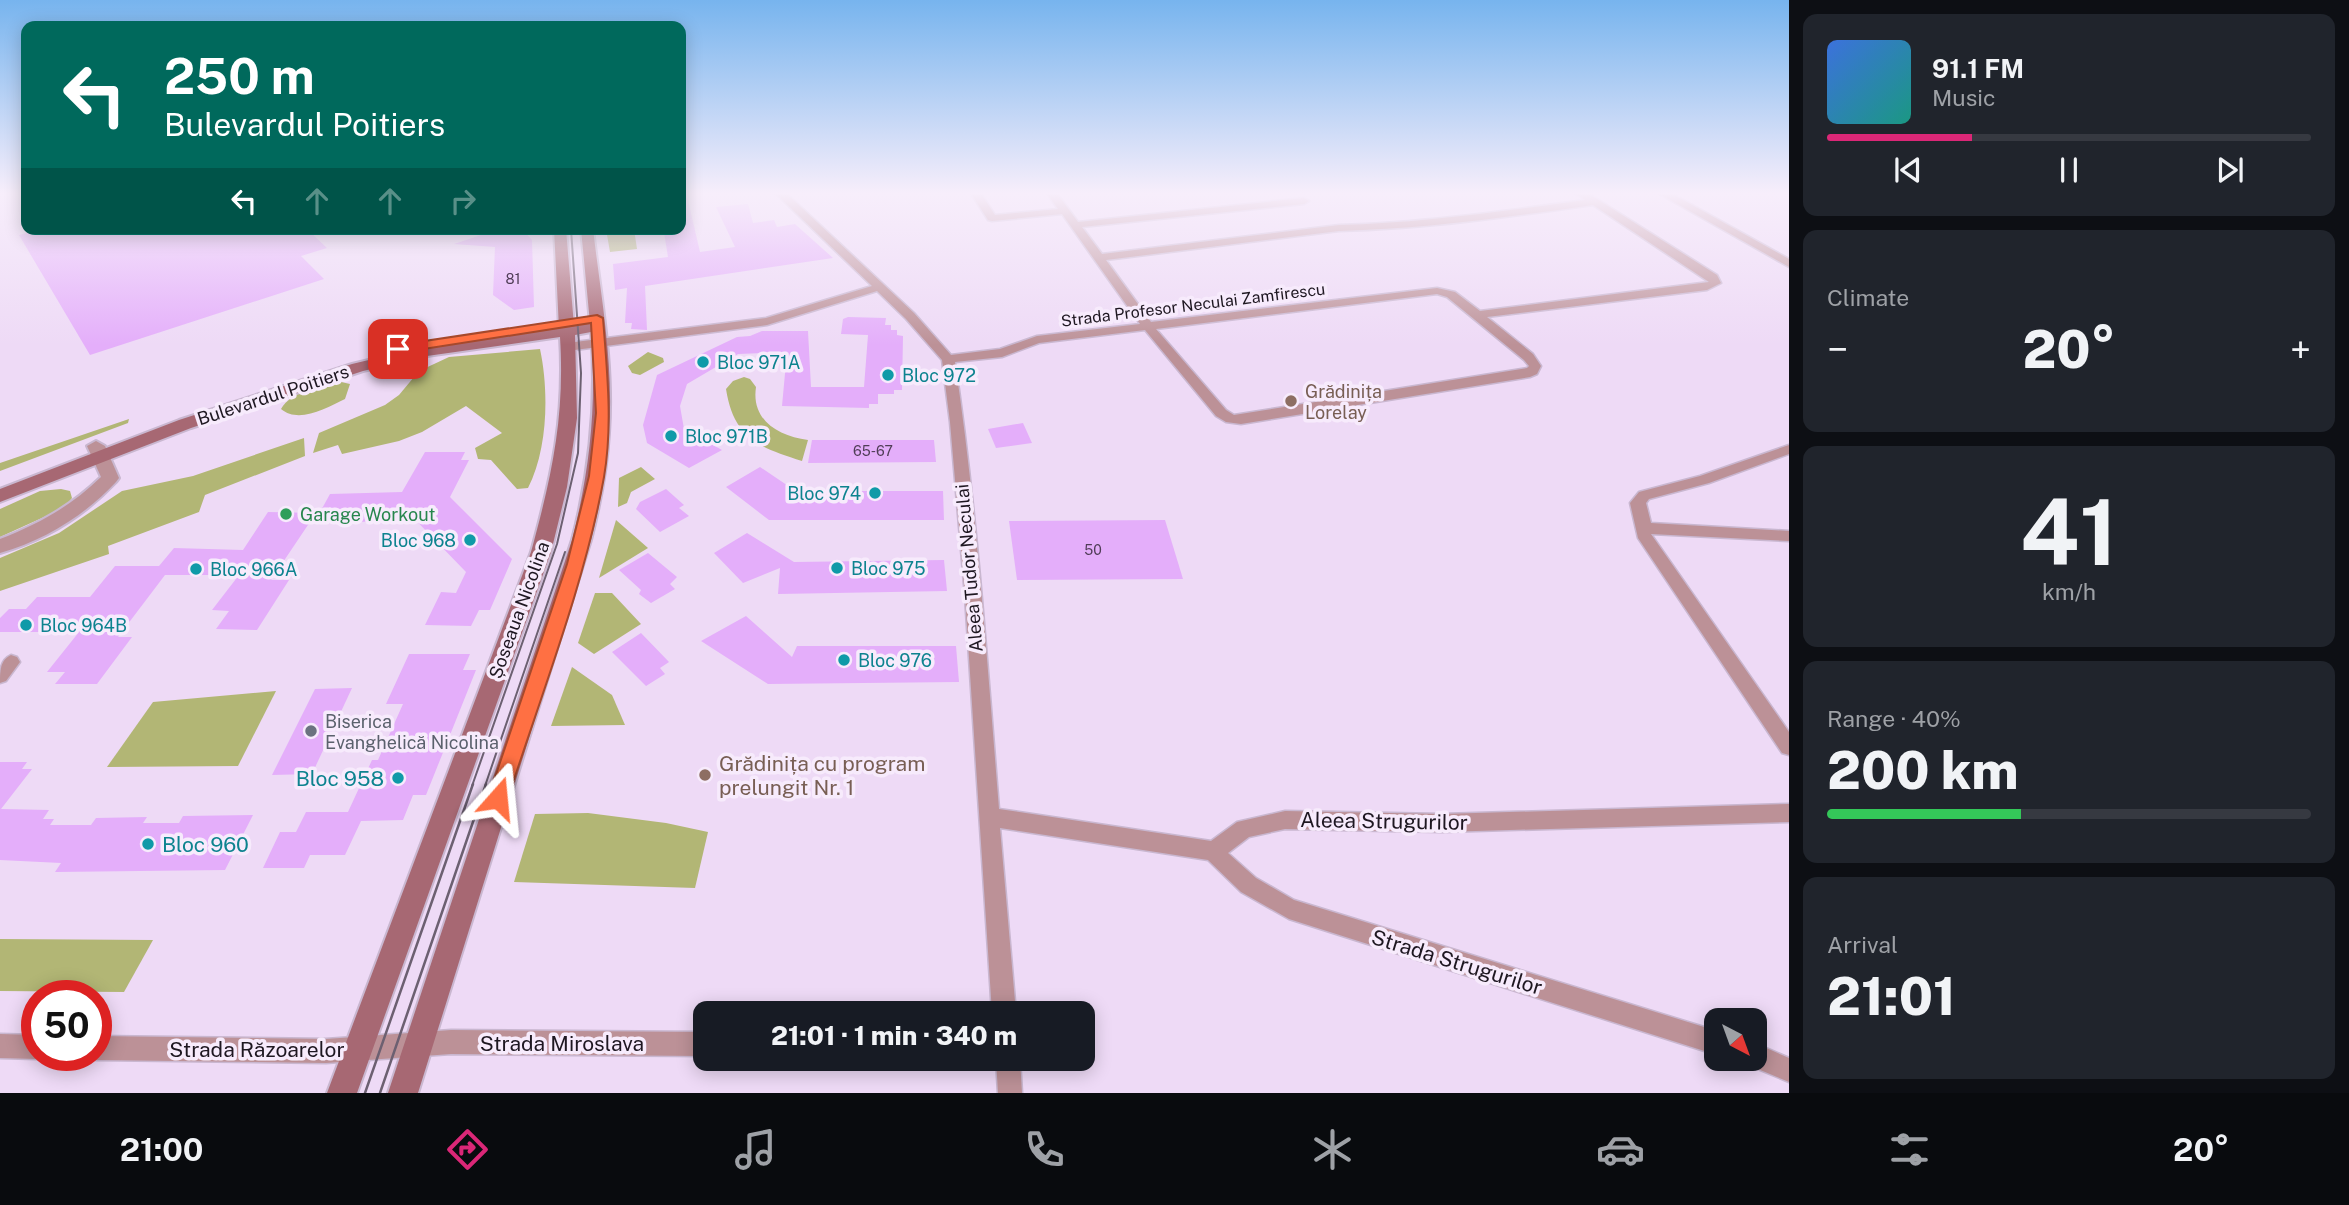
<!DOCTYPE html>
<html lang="en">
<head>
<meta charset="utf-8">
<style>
	body { margin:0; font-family:"Public Sans",sans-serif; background:#20242c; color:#f1f3f6; height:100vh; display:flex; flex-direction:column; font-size:26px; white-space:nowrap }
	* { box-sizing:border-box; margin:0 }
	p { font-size:23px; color:#9ea1a6 }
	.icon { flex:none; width:38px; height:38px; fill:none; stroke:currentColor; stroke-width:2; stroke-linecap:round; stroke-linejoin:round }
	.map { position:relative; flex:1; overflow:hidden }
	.sheet { display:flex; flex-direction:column; gap:14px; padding:14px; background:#0d0f14; width:560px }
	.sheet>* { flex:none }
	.guide { position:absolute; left:21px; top:21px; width:665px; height:214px; border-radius:14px; box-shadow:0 4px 18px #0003; background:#00695c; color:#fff; overflow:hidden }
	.needle { width:46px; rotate:139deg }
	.fabs { position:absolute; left:1704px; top:1008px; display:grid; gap:14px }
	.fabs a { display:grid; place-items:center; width:63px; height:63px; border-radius:14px; background:#171b24; box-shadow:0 4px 18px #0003; font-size:35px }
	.speed { position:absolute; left:21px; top:980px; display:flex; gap:14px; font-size:35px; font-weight:700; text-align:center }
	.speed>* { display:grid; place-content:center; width:91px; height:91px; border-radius:50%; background:#171b24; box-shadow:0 4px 18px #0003; line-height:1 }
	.speed .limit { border:10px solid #d22; background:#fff; color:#111 }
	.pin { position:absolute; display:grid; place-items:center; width:60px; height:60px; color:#fff; margin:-30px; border-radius:14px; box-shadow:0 4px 10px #0006 }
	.me { position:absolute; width:77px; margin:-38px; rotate:18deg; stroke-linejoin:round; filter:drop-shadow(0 0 5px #0008) }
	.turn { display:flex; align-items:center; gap:24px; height:147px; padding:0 28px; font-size:32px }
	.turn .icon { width:91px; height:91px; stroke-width:2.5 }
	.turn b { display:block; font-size:49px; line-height:60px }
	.lanes { display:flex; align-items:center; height:66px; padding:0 28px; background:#0003; justify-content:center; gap:35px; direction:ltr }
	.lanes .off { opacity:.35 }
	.big { font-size:52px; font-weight:800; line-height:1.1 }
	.sheet .card { flex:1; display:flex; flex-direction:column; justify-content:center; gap:10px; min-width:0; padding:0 24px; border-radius:14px; background:#20242c }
	.sheet .dial { align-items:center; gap:0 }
	.dial b { font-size:91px; line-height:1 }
	.song { display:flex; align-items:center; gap:21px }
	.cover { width:84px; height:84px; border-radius:10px; background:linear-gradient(135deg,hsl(220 70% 55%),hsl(170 70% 35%)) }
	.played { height:7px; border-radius:4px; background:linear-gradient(90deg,#db2777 30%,#363941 30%) }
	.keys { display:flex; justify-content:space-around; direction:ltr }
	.heat { display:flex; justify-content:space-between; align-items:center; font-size:38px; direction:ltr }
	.charge { height:10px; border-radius:5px; background:linear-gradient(90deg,#34c759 40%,#363941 0) }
	.trip { position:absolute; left:693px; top:1001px; width:402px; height:70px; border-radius:14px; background:#171b24; box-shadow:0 4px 18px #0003; font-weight:800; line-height:70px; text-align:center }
	.menu { display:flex; height:112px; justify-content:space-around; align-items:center; background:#090b0e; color:#9ea1a6 }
	.menu .icon { width:49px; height:49px }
	.menu .on { color:#db2777 }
	.menu b { font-size:32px; color:#f1f3f6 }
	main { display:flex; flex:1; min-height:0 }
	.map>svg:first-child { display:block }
</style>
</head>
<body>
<main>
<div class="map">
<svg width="1789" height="1093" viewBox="0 0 1789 1093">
	<rect width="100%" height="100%" fill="#eedaf6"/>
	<!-- green -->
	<g fill="#b2b675">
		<polygon points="606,229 634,229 637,249 610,252"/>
		<path d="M540,349C549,391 548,449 528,488L517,489L491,460L478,459L475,448L502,433L466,406L422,432L399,441L342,454L338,445L313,453L319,433L385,405L399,395L419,371L449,357Z"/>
		<polygon points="648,352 663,358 664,362 640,375 632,373 628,366"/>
		<path d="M744,377L750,379L756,387C751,420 778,436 808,440L802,461C759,447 734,439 726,389L733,381Z"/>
		<path d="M337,381L350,384L345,399C326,408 299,424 281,409C292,391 317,386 337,381Z"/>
		<polygon points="129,419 128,423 0,471 0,463"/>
		<polygon points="304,438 305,456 205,495 199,512 108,546 109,554 0,591 0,558 59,533 122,491 193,476"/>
		<polygon points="641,467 655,479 631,492 627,503 618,507 619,478"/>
		<polygon points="61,489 70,491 72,498 64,508 0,537 0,509 40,491"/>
		<polygon points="616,520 648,548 599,578"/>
		<polygon points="595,593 612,593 641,624 594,654 578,643"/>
		<polygon points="572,667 612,695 625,725 551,726"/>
		<polygon points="276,691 238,766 107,767 153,702"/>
		<polygon points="588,813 666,823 708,832 695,888 514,882 535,814"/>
		<polygon points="0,939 153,940 124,992 0,991"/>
	</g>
	<!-- building -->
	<g fill="#e4aefa">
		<polygon points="687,196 700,252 735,247 716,207 748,204 753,223 774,220 777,227 795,224 833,258 645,286 647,330 631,329 632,323 625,323 627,288 615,290 613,264 668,257 664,232 681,229 681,197"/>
		<polygon points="43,229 307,229 327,248 301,256 324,279 90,355 19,235"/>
		<polygon points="499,229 522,229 532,240 534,307 514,310 493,295 495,247 454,244"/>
		<polygon points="848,317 886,318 885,325 891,325 891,330 897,330 897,335 903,336 902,390 894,390 894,394 878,394 878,404 869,404 869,408 782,406 787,352 738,354 687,384 680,406 684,429 722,450 689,468 647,443 643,425 657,375 737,337 750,336 762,331 808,331 811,387 864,387 868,335 841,334 843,319"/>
		<polygon points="1023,423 1032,443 996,448 988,429"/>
		<polygon points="812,440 934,440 936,462 808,463"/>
		<polygon points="425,452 465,452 461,460 469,460 450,497 512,559 490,610 479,610 471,626 425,625 441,592 456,593 466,572 402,506 392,521 314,523 330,494 402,492"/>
		<polygon points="760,467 803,496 812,491 943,491 944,520 769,520 726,487"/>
		<polygon points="666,489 684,505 679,508 689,516 660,532 636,509 640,502"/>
		<polygon points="268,512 316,513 271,580 289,580 257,630 216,629 229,611 212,610 239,575 165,575 118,637 132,637 97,684 55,684 65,672 47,672 79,632 0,632 0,618 9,609 26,609 37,597 90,597 115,566 159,566 174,548 243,550"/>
		<polygon points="1165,520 1183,579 1017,580 1009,521"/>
		<polygon points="747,533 794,562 944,560 947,591 778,594 780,568 743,583 714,553"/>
		<polygon points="648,553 677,577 670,584 675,589 651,603 639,594 641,590 619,570"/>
		<polygon points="746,616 792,657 797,646 956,646 959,682 768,684 701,641"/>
		<polygon points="641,633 669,662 660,668 665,674 646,686 612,652"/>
		<polygon points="409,654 470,654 463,670 476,670 426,795 413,795 403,820 361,821 345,855 310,855 304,868 263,868 280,832 296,832 306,812 348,812 372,760 378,760 403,704 386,704"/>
		<polygon points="352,688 312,774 272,775 315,689"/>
		<polygon points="0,762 27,762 22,769 32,769 1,809 49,810 43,819 54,819 50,825 91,825 96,818 147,817 143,823 179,823 183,816 253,815 225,870 55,872 61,863 0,860"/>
	</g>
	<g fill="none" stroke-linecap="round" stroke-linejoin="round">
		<defs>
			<g id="minor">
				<path d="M774,192H785L914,313L951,355L1000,349L1037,336L1140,324L1062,214L992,221L988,220L970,192H980L995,215L1058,209L1046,192H1056L1078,222L1304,198L1309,201L1304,204L1082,227L1102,254L1339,225C1421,223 1504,211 1585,200L1574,192H1586L1717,275L1721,283L1707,290L1487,317L1533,354L1541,366L1537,374L1530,377L1241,424L1226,422L1216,416L1145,330L1039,343L1002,357L955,362C977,510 987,660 999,809L1211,841L1237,822L1285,811L1442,814L1789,804V822L1442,832L1285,829L1249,837L1228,853L1256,878L1294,900L1717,1031V1055L1289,919L1241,892L1208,860L1000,828L1016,1013H992L965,596L950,422L942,360L906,319L877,291L767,325L567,351L561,347L567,343L766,318L872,286ZM1593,205L1709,282L1480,311L1455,292L1437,288L1151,322L1106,260L1339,231C1424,229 1509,217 1593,205ZM1437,294L1447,297L1524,360L1529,366L1527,368L1234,415L1226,410L1156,329Z"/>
				<polygon points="1656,192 1669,192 1789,259 1789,267"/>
				<polygon points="1789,445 1789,454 1709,483 1649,499 1646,503 1651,523 1789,531 1789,541 1651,534 1789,732 1789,755 1782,753 1638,538 1630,503 1639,492 1700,476"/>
				<path d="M11,655L17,657L20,662L6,681L0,683C0,671 0,660 11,655Z"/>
				<polygon points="451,1030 705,1032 705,1056 451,1054 326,1063 96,1060 87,1055 96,1055 96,1036 326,1039"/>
				<polygon points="0,1034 37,1035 37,1055 46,1056 37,1059 0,1058"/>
				<polygon points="1755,1043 1789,1058 1789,1082 1746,1064 1744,1059 1755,1059"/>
				<polygon points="996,1059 1020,1059 1022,1093 998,1093"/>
			</g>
			<path id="tertiary" d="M96,441L105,446L119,478L116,482C84,516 45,540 0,553V539C39,524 71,506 101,477L87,446Z"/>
			<path id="secondary" d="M554,229H566L574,326L590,323L581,229H593C601,297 614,365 609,433C607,469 600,505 591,540L418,1093H388L572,540C590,470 597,404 591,332L575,335L577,418L567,487L551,552L357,1093H327L531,552C552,475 565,417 560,337L427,356L363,371L191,428L0,502V489L179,420L352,364L427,346L559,328Z"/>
		</defs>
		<!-- minor casing -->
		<use href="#minor" stroke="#c9b7d0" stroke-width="3"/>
		<!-- tertiary casing -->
		<use href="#tertiary" stroke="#c9b7d0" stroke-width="4"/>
		<!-- secondary casing -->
		<use href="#secondary" stroke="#c9b7d0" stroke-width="4"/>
		<!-- minor -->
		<use href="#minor" fill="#bc9197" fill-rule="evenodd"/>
		<!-- tertiary -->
		<use href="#tertiary" fill="#bc9197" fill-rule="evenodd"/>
		<!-- secondary -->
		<use href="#secondary" fill="#a76873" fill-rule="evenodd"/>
		<!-- tram-far1 -->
		<g stroke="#6c6071" stroke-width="2">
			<polyline points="472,786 557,544 578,453 581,373 571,229"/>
			<polyline points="485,786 565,552"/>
		</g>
		<!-- tram -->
		<g stroke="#6c6071" stroke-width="2.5">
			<polyline points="365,1093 473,784"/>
			<polyline points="380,1093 486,784"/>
		</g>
	</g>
	<!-- sky -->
	<linearGradient id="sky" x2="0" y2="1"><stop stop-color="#77b4ee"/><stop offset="0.56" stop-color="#f7eefb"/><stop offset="1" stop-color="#f7eefb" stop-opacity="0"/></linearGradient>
	<rect width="1789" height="345" fill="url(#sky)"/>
	<!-- route -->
	<path fill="#ff7043" stroke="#a6492c" stroke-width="2" d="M597,315L603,318C607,371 613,425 604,477C585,583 541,695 508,798L506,804L498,807L491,804L488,798L567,564L589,476L596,413L591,323L398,353L392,349L398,345Z"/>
	<!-- markers -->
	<g fill="#0f9aa8" stroke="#f7ebfc" stroke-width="2.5">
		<circle cx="703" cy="362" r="7"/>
		<circle cx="888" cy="375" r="7"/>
		<circle cx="671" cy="436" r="7"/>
		<circle cx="875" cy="493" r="7"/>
		<circle cx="470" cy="540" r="7"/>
		<circle cx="837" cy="568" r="7"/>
		<circle cx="196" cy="569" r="7"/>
		<circle cx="26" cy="625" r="7"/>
		<circle cx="844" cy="660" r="7"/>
		<circle cx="398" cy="778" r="7"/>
		<circle cx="148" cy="844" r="7"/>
	</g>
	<g fill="#8d6e63" stroke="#f7ebfc" stroke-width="2.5">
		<circle cx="1291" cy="401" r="7"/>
		<circle cx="705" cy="775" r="7"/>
	</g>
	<circle fill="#2e9e5b" stroke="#f7ebfc" stroke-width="2.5" cx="286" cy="514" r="7"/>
	<circle fill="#6b7280" stroke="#f7ebfc" stroke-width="2.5" cx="311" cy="731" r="7"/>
	<g text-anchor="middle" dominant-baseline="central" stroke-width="7" stroke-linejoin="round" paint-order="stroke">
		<!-- number labels -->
		<g font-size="14" fill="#503d57">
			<text x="513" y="279">81</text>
			<text x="873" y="451">65-67</text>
			<text x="1093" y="550">50</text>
		</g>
		<!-- far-street labels -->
		<g font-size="16" fill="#1e1721" stroke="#f7ebfc">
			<text transform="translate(1193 305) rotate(-7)">Strada Profesor Neculai Zamfirescu</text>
		</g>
		<!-- culture labels -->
		<g font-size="18" fill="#0d838f" stroke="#f7ebfc" text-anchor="start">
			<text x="717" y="362">Bloc 971A</text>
			<text x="902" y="375">Bloc 972</text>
			<text x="685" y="436">Bloc 971B</text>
			<text x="861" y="493" text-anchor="end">Bloc 974</text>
			<text x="456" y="540" text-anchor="end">Bloc 968</text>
			<text x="851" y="568">Bloc 975</text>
			<text x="210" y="569">Bloc 966A</text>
			<text x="40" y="625">Bloc 964B</text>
			<text x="858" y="660">Bloc 976</text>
		</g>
		<!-- education labels -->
		<g font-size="18" fill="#785e54" stroke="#f7ebfc" text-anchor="start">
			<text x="1305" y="391">Grădinița<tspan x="1305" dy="21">Lorelay</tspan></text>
		</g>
		<!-- street labels -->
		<g font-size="18" fill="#1e1721" stroke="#f7ebfc">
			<text transform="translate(273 395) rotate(-18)">Bulevardul Poitiers</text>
			<text transform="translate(969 568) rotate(-95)">Aleea Tudor Neculai</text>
			<text transform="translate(519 610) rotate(-70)">Șoseaua Nicolina</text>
		</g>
		<!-- leisure labels -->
		<g font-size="18" fill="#27864d" stroke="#f7ebfc" text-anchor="start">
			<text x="300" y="514">Garage Workout</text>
		</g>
		<!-- worship labels -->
		<g font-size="18" fill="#5b616d" stroke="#f7ebfc" text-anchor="start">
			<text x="325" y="721">Biserica<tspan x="325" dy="21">Evanghelică Nicolina</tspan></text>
		</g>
		<!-- near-education labels -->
		<g font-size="21" fill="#785e54" stroke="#f7ebfc" text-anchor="start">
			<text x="719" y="763">Grădinița cu program<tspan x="719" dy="24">prelungit Nr. 1</tspan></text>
		</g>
		<!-- near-culture labels -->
		<g font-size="21" fill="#0d838f" stroke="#f7ebfc" text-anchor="end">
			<text x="384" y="778">Bloc 958</text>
			<text x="162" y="844" text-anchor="start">Bloc 960</text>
		</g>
		<!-- near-street labels -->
		<g font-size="21" fill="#1e1721" stroke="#f7ebfc">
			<text transform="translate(1384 821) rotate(1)">Aleea Strugurilor</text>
			<text transform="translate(1457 962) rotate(17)">Strada Strugurilor</text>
			<text x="562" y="1043">Strada Miroslava</text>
			<text x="257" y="1049">Strada Răzoarelor</text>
		</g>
	</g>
</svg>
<div class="fabs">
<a><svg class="needle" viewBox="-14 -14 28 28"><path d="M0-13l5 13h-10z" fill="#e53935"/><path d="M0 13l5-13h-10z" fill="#9ea1a6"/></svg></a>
</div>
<div class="speed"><div class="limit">50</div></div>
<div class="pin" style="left:398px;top:349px;background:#d93025"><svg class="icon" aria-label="arrive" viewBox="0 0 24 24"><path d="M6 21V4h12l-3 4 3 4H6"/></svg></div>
<svg class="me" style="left:498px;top:798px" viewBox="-20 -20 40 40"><path d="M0-17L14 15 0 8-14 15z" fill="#ff7043" stroke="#fff" stroke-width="4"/></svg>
<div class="trip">21:01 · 1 min · 340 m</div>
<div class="guide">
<div class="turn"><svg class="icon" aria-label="left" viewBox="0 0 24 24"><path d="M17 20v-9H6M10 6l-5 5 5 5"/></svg><div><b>250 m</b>Bulevardul Poitiers</div></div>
<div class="lanes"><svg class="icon" aria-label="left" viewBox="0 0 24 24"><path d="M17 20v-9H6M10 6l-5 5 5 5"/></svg><svg class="icon off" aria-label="ahead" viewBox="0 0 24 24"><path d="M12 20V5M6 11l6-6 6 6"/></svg><svg class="icon off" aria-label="ahead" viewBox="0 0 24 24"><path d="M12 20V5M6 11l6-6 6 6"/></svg><svg class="icon off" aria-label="right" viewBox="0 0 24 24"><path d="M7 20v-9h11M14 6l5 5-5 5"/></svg></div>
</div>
</div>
<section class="sheet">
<div class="card">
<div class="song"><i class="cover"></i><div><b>91.1 FM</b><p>Music</p></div></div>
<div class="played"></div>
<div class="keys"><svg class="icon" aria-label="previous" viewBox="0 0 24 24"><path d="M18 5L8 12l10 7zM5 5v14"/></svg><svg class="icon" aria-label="pause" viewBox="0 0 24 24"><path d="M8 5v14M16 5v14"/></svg><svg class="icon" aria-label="next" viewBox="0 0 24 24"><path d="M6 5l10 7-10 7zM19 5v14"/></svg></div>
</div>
<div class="card"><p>Climate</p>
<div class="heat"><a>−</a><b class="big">20°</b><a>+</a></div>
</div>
<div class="card dial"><b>41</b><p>km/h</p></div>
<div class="card"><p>Range · 40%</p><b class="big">200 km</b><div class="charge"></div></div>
<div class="card"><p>Arrival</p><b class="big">21:01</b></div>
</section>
</main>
<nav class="menu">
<b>21:00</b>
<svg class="icon on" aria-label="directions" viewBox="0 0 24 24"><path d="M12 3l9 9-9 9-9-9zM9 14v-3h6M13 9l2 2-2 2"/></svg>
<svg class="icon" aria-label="music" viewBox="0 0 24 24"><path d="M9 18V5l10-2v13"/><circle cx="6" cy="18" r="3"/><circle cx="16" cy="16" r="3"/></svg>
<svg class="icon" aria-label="phone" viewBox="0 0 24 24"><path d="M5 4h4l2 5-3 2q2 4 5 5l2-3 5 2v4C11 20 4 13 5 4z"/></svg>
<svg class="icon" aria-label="climate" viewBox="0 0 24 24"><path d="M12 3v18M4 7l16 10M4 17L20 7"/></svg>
<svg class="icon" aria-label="car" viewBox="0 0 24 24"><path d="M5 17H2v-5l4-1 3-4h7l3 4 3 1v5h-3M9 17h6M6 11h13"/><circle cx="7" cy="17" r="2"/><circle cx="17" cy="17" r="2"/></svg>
<svg class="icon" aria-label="filters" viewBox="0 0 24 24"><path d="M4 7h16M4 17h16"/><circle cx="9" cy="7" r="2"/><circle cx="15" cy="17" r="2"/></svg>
<b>20°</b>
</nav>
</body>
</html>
